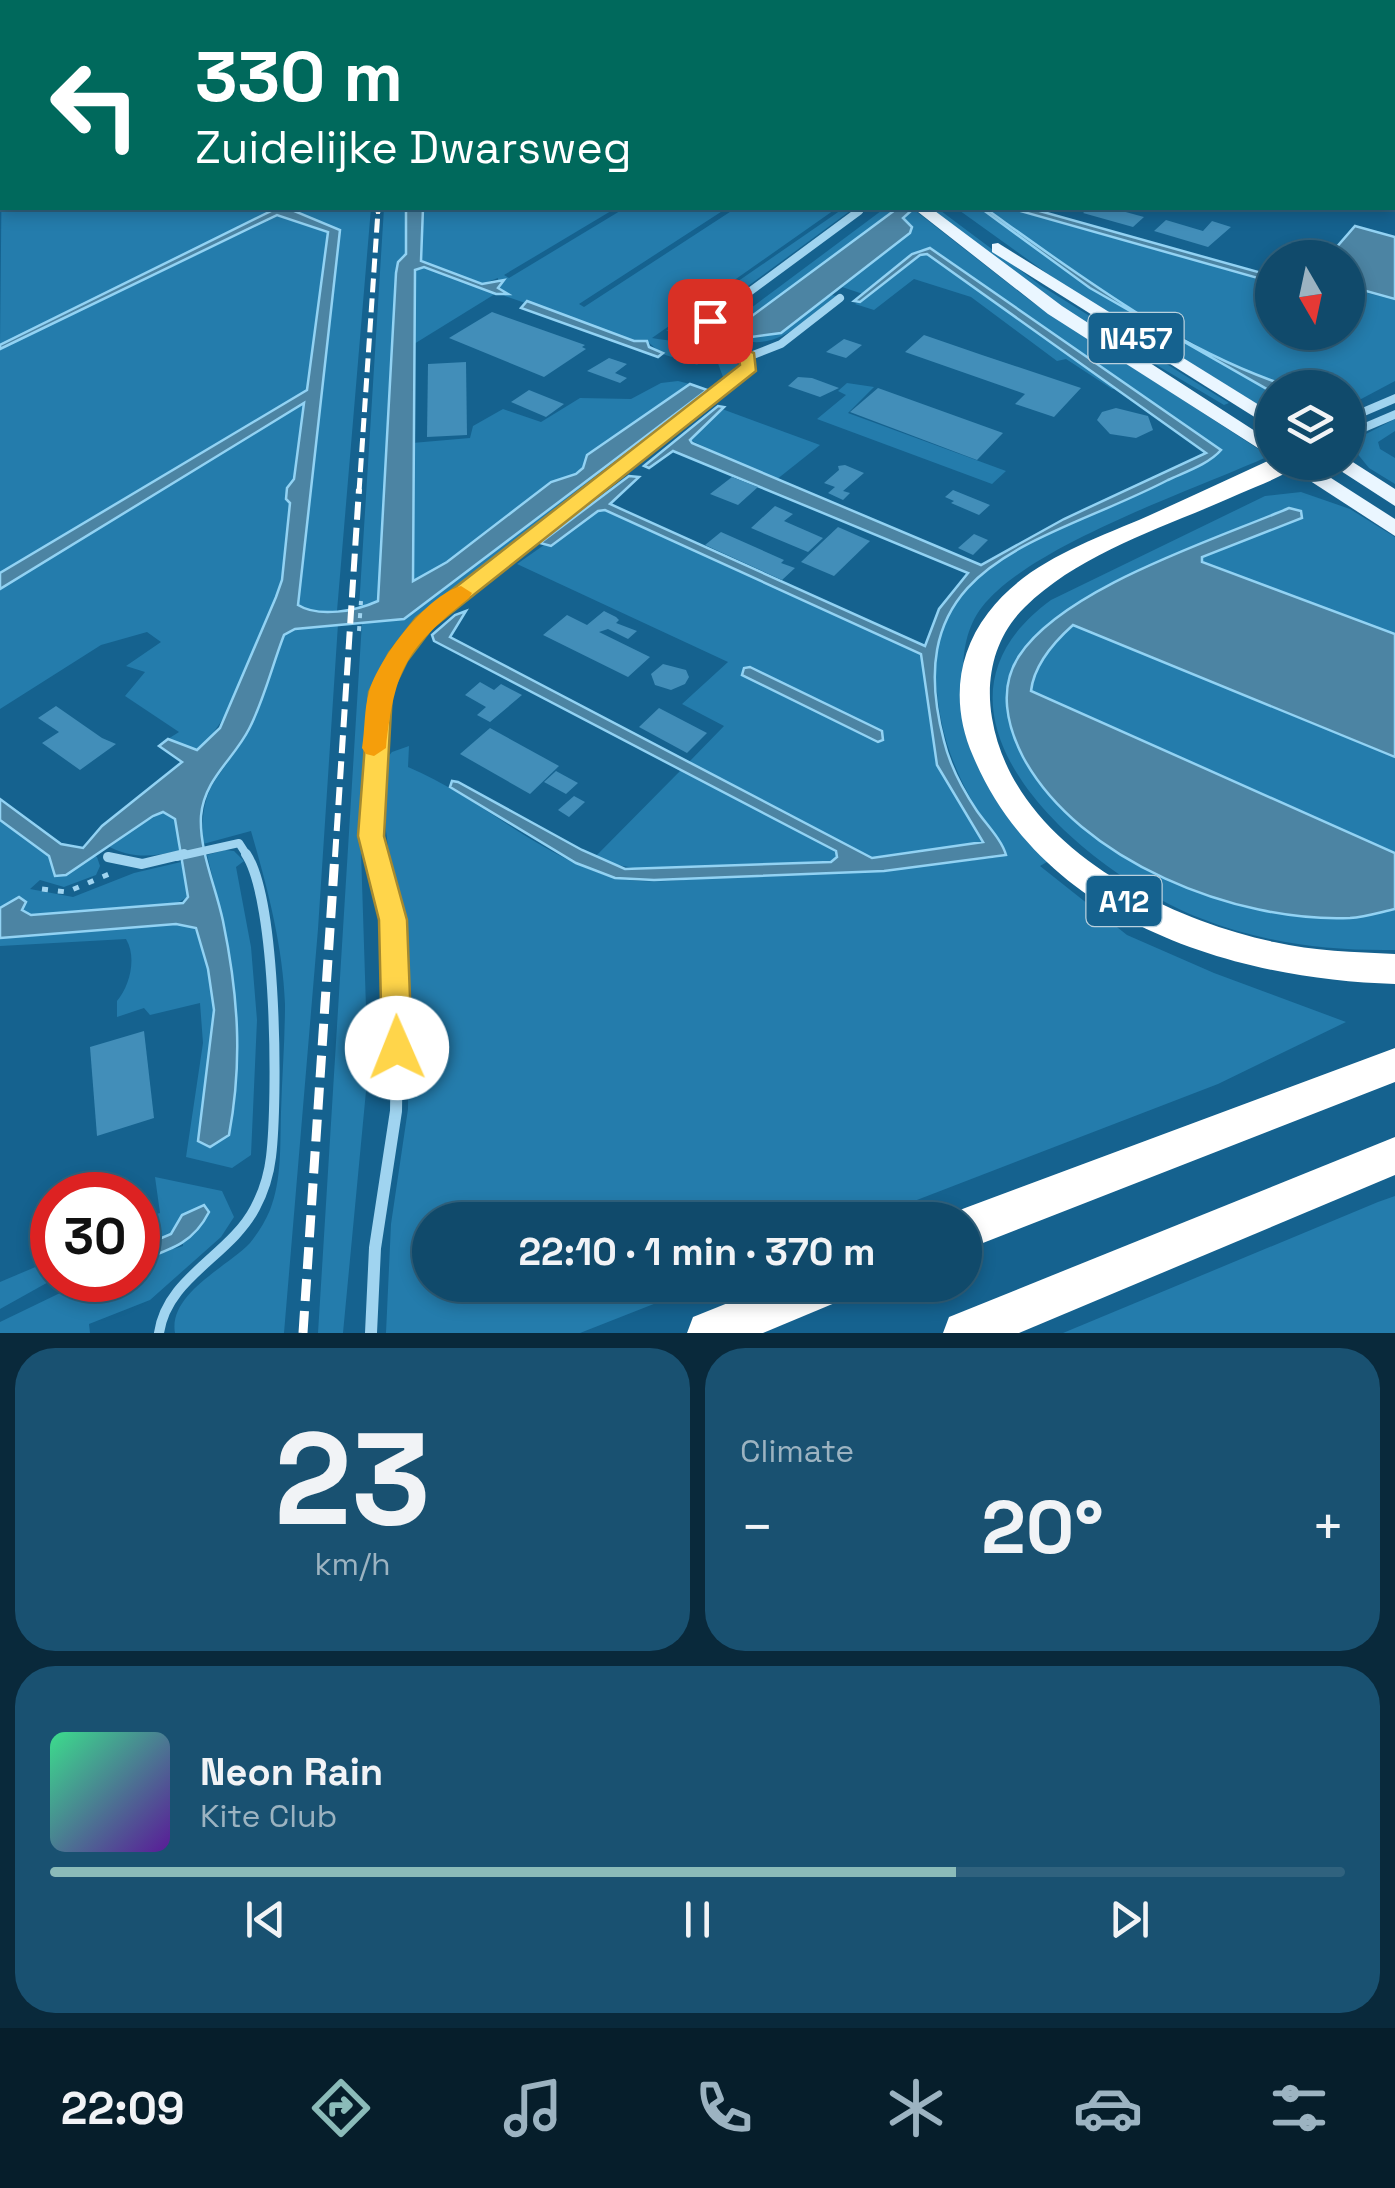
<!DOCTYPE html>
<html lang="en">
<head>
<meta charset="utf-8">
<style>
	body { margin:0; font-family:"Space Grotesk",sans-serif; background:#195171; color:#f1f3f6; height:100vh; display:flex; flex-direction:column; font-size:38px; white-space:nowrap }
	* { box-sizing:border-box; margin:0 }
	p { font-size:32px; color:#9cb3c1 }
	.icon { flex:none; width:55px; height:55px; fill:none; stroke:currentColor; stroke-width:2; stroke-linecap:round; stroke-linejoin:round }
	.map { position:relative; height:1333px; overflow:hidden }
	.side { display:flex; flex-direction:column; gap:15px; padding:15px; background:#09293b; flex:1 }
	.side>* { flex:none }
	.guide { position:absolute; left:0px; top:0px; width:1395px; height:210px; box-shadow:0 5px 15px #0003,0 0 0 2px #30627e; background:#00695c; color:#fff; overflow:hidden }
	.needle { width:65px; rotate:171deg }
	.buttons { position:absolute; left:1255px; top:240px; display:grid; gap:20px }
	.buttons a { display:grid; place-items:center; width:110px; height:110px; border-radius:50%; background:#104a6b; box-shadow:0 5px 15px #0003,0 0 0 2px #30627e; font-size:50px }
	.speed { position:absolute; left:30px; top:1172px; display:flex; gap:20px; font-size:50px; font-weight:700; text-align:center }
	.speed>* { display:grid; place-content:center; width:130px; height:130px; border-radius:50%; background:#104a6b; box-shadow:0 5px 15px #0003,0 0 0 2px #30627e; line-height:1 }
	.speed .limit { border:15px solid #d22; background:#fff; color:#111 }
	.pin { position:absolute; display:grid; place-items:center; width:85px; height:85px; color:#fff; margin:-42px; border-radius:20px; box-shadow:0 5px 15px #0006 }
	.me { position:absolute; width:110px; margin:-55px; rotate:359deg; stroke-linejoin:round; filter:drop-shadow(0 0 8px #0008) }
	.turn { display:flex; align-items:center; gap:35px; height:210px; padding:0 30px; font-size:45px }
	.turn .icon { width:130px; height:130px; stroke-width:2.5 }
	.turn b { display:block; font-size:70px; line-height:85px }
	.big { font-size:75px; font-weight:700; line-height:1.1 }
	.side .card { flex:1; display:flex; flex-direction:column; justify-content:center; gap:15px; min-width:0; padding:0 35px; border-radius:40px; background:#195171 }
	.side .dial { align-items:center; gap:0 }
	.dial b { font-size:130px; line-height:1 }
	.song { display:flex; align-items:center; gap:30px }
	.cover { width:120px; height:120px; border-radius:15px; background:linear-gradient(135deg,hsl(150 70% 55%),hsl(270 70% 35%)) }
	.played { height:10px; border-radius:5px; background:linear-gradient(90deg,#8bbbb9 70%,#30627e 70%) }
	.keys { display:flex; justify-content:space-around; direction:ltr }
	.heat { display:flex; justify-content:space-between; align-items:center; font-size:55px; direction:ltr }
	.side .tiles { flex:1; display:grid; gap:15px; grid-template-columns:1fr 1fr }
	.card:last-child { grid-column:span 2 }
	.trip { position:absolute; left:412px; top:1202px; width:570px; height:100px; border-radius:50px; background:#104a6b; box-shadow:0 5px 15px #0003,0 0 0 2px #30627e; font-weight:700; line-height:100px; text-align:center }
	.menu { display:flex; height:160px; justify-content:space-around; align-items:center; background:#061e2b; color:#9cb3c1 }
	.menu .icon { width:70px; height:70px }
	.menu .current { color:#8bbbb9 }
	.menu b { font-size:45px; color:#f1f3f6 }
	.map>svg:first-child { display:block }
</style>
</head>
<body>
<div class="map">
<svg width="1395" height="1333" viewBox="0 0 1395 1333">
	<rect width="100%" height="100%" fill="#15628f"/>
	<!-- green -->
	<g fill="#247cac" fill-rule="evenodd">
		<polygon points="2,147 2,208 269,208 272,211 0,345"/>
		<polygon points="294,208 371,208 337,611 307,611 298,605 340,231 293,211"/>
		<polygon points="384,208 406,208 406,255 396,273 378,602 359,608"/>
		<path d="M423,208H616L504,275L509,278L625,208H727L579,304L584,307L736,208H837L652,338C683,344 713,339 738,364L737,372L716,385L723,377L716,358L720,354L702,351L693,359L698,365L662,354L647,341H634L505,296L497,288L498,278L482,284L425,263L421,261Z"/>
		<polygon points="844,208 854,208 706,317 698,329 666,331"/>
		<path d="M885,208H899L730,333C776,344 797,321 831,295L837,296C804,321 771,359 728,334L731,323Z"/>
		<polygon points="930,208 937,208 1040,285 1229,403 1224,405 1074,316"/>
		<polygon points="956,208 1010,208 1272,282 1272,332 1348,332 1348,288 1395,300 1395,381 1348,406 1348,388 1291,387 1240,370 1091,285 989,211 1090,288 1272,392 1270,412 1073,292"/>
		<path d="M911,211L917,212L1032,302L1269,456C1194,490 1030,545 982,607C964,630 962,660 963,688L1052,859L1040,866L1127,935L1214,973L1346,1022L1218,1084L865,1220H430V1285H702L580,1333H386L391,1224L408,1109L409,972L405,914L391,870L386,831V759L392,752L409,746L408,767C475,795 532,850 602,874C639,887 686,879 724,877C817,874 908,868 1000,857L1006,851C965,798 939,746 936,678C935,653 941,619 956,598C996,542 1114,508 1175,477C1190,469 1209,462 1221,451L930,248L919,250L863,294L842,287L910,233L908,223L902,217Z"/>
		<polygon points="282,214 328,231 307,390 0,573 0,349"/>
		<polygon points="927,254 1117,388 1112,389 1066,359 1057,361 971,297 914,279 874,310 855,304 920,255"/>
		<polygon points="419,267 424,267 495,294 414,344 414,275"/>
		<polygon points="678,381 690,384 587,455 583,468 576,474 551,482 447,562 413,581 412,443 470,438 473,426 503,409 541,422 580,398 631,399 661,383"/>
		<polygon points="847,383 874,387 848,413 1006,471 992,484 817,419 846,395 838,391"/>
		<polygon points="707,390 707,395 408,628 391,648 375,678 366,724 361,851 368,1070 343,1333 318,1333 362,622 404,619 415,612"/>
		<path d="M304,402L294,479L286,499L290,503C288,528 288,556 282,581C273,617 225,739 193,751L168,739L179,732L125,696L145,672L126,666L161,642L147,632L101,645L0,709V589Z"/>
		<polygon points="722,409 820,445 776,480 690,440"/>
		<polygon points="1395,419 1395,431 1378,442 1380,449 1395,458 1395,484 1369,468 1356,452 1362,436"/>
		<path d="M1301,492L1350,509L1395,537V634L1202,562L1201,557L1301,518L1289,509L1089,597L1007,691L1099,841L1151,873L1219,899L1280,913L1351,918L1395,909V950C1327,951 1263,943 1200,918C1086,874 896,713 1051,600L1265,496Z"/>
		<path d="M605,510L921,654L940,761L984,842L873,858L689,762L724,726L682,704L728,662L517,564L544,545L551,546L598,511ZM750,667L882,731L883,740L878,742L742,675L744,668Z"/>
		<path d="M338,624L318,929L284,1333H175C168,1294 227,1267 250,1243C258,1233 265,1222 270,1210C282,1180 280,1144 281,1112C282,1076 285,1040 285,1004C283,946 267,886 251,831L203,844C199,780 222,780 248,731C264,702 272,666 284,635L295,629Z"/>
		<path d="M1073,625L1395,757V853L1031,691C1034,664 1054,643 1073,625Z"/>
		<path d="M681,770L836,851L837,857L831,862C769,865 647,883 595,857Z"/>
		<path d="M163,812L176,819L179,851C151,857 131,859 106,845Z"/>
		<polygon points="0,820 50,856 79,867 92,854 97,857 100,866 96,875 64,887 40,880 30,889 73,897 134,873 181,862 188,897 173,905 30,915 22,910 19,898 0,908"/>
		<path d="M225,850L234,851L244,861L236,867L251,947L257,1020L251,1155L232,1168L186,1157L203,1043L200,1003L150,1015L144,1008L117,1017V1001C130,986 137,957 126,939L0,946V938L176,924L196,928L208,969L214,1010L198,1140L210,1147L229,1134L235,1103L223,919L207,855Z"/>
		<polygon points="155,1177 222,1191 234,1217 221,1237 150,1300 89,1324 90,1333 0,1333 0,1322 87,1280 138,1280 138,1260 183,1246 183,1215 171,1234 138,1246 138,1219 160,1213"/>
		<polygon points="1395,1196 1395,1333 1063,1333 1378,1202"/>
		<polygon points="52,1260 52,1280 0,1309 0,1282"/>
	</g>
	<!-- water -->
	<g fill="#4c84a3" stroke="#92d2f3" stroke-width="2.5">
		<path d="M269,208H294V211L340,230L298,605C319,618 356,611 378,601L396,273L398,262L406,254V208H423L421,261L482,284L504,280L498,288L508,294H496L424,267L415,270L413,581L447,562L551,482L576,474L583,468L587,455L690,384L707,390L404,619L295,629L284,635C272,666 264,700 249,729C234,759 204,779 201,816C199,851 216,887 223,921C238,994 243,1060 229,1135L210,1147L198,1141L214,1010L208,969L196,928L176,924L0,938V908L19,897L26,902L22,910L31,915L183,903L188,897L175,819L163,812L153,816L66,875L55,876L49,856L0,820V799L61,844L83,848L102,826L182,762L159,746L168,739L197,750L220,728L276,597L282,580L290,503L286,499L287,488L294,479L304,403L0,589V573L307,390L328,232L277,215L0,349V345L271,211Z"/>
		<polygon points="906,208 911,211 903,218 912,227 910,233 781,333 744,338 729,333 895,210"/>
		<polygon points="1010,208 1029,208 1265,274 1272,270 1272,282"/>
		<path d="M989,211C1081,277 1183,353 1291,387L1272,388V392L1090,288L986,212Z"/>
		<polygon points="1355,226 1395,237 1395,299 1348,286 1348,258 1328,257"/>
		<path d="M930,248L1221,450C1209,464 1185,472 1168,480C1045,544 896,559 944,741C950,766 963,790 977,811C986,824 1002,840 1006,855L884,871L654,880L615,878L576,863L450,787L452,781L458,782L582,850L625,869L831,862L837,857L836,851L434,641L432,635L455,615L466,611L450,637L872,858L983,842L937,765L921,654L605,510L598,511L551,546L540,543L629,476L639,477L610,504L925,646L939,609L968,573L673,451L649,468L644,466L718,406L724,407L690,440L692,443L981,565L1064,519L1206,453L927,254L920,255L860,302L854,301L912,254Z"/>
		<polygon points="527,301 634,341 647,341 649,347 663,353 658,357 521,308"/>
		<path d="M1289,508L1301,511L1302,518L1202,557V562L1395,634V757L1073,625C1054,642 1034,664 1031,691L1395,853V909C1381,912 1365,917 1350,918C1236,923 1079,861 1023,757C1007,726 998,688 1019,656C1063,588 1214,540 1289,508Z"/>
		<polygon points="750,667 882,731 883,740 878,742 742,675 744,668"/>
		<path d="M204,1205L209,1212C193,1244 169,1250 138,1261V1248L171,1234L182,1215Z"/>
	</g>
	<!-- building -->
	<g fill="#428eb9">
		<polygon points="1089,208 1111,208 1144,217 1133,227 1083,213"/>
		<polygon points="1166,220 1203,231 1212,221 1231,227 1208,247 1154,231"/>
		<polygon points="492,312 585,345 582,347 586,349 544,377 449,338"/>
		<polygon points="924,335 982,355 1081,388 1054,417 1015,404 1025,394 905,352"/>
		<polygon points="844,339 862,345 846,358 826,352"/>
		<polygon points="609,358 627,364 615,373 627,378 620,383 587,371"/>
		<polygon points="466,362 467,435 427,437 428,364"/>
		<polygon points="798,377 812,378 839,388 820,397 788,386"/>
		<polygon points="878,388 1003,433 977,460 850,412"/>
		<polygon points="529,390 564,404 546,417 511,402"/>
		<polygon points="1116,408 1148,416 1153,430 1136,438 1110,434 1097,420 1102,412"/>
		<polygon points="845,465 864,473 843,491 850,493 843,500 828,493 835,487 824,483 839,470 838,466"/>
		<polygon points="732,477 758,487 738,505 710,494"/>
		<polygon points="953,490 990,505 979,515 951,503 954,501 945,497"/>
		<polygon points="775,506 793,514 784,521 823,538 808,552 751,528"/>
		<polygon points="838,527 870,541 834,576 801,562"/>
		<polygon points="721,532 784,560 781,563 795,568 782,580 705,545"/>
		<polygon points="974,534 988,540 973,555 958,548"/>
		<polygon points="604,611 616,617 619,620 616,623 637,631 628,639 608,629 599,632 650,657 628,677 543,635 567,615 587,625"/>
		<polygon points="663,664 686,670 689,677 685,684 671,690 655,685 651,674"/>
		<polygon points="480,682 494,690 501,684 522,695 490,722 477,715 486,707 465,695"/>
		<polygon points="56,706 102,738 116,744 80,770 42,743 59,732 38,718"/>
		<polygon points="659,708 707,733 687,753 639,727"/>
		<polygon points="490,728 559,766 530,794 460,754"/>
		<polygon points="556,771 578,783 566,794 544,782"/>
		<polygon points="574,796 585,802 569,817 558,810"/>
		<polygon points="144,1031 154,1118 97,1136 90,1047"/>
	</g>
	<g fill="none" stroke-linecap="round" stroke-linejoin="round">
		<!-- path-far1 -->
		<polyline stroke="#a0d4f0" stroke-width="4" stroke-dasharray="5 8" stroke-linecap="butt" points="359,631 361,601"/>
		<!-- path -->
		<polyline stroke="#a0d4f0" stroke-width="5" stroke-dasharray="6 10" stroke-linecap="butt" points="42,889 67,892 109,874"/>
		<!-- service-far1 -->
		<polyline stroke="#a0d4f0" stroke-width="8" points="176,857 239,843 248,857"/>
		<!-- service -->
		<g stroke="#a0d4f0" stroke-width="10">
			<polyline points="108,857 142,864 184,854"/>
			<path d="M159,1333C167,1277 230,1256 255,1208C263,1193 269,1174 271,1157C278,1099 277,900 246,854"/>
		</g>
		<!-- minor-far3 -->
		<polyline stroke="#a0d4f0" stroke-width="6" points="855,214 863,208"/>
		<!-- minor-far2 -->
		<g stroke="#a0d4f0" stroke-width="8">
			<polyline points="748,357 710,339 706,329 710,321 859,211"/>
			<polyline points="748,357 781,344 840,298"/>
			<polyline points="592,492 741,376 749,367 748,357"/>
		</g>
		<!-- minor-far1 -->
		<path stroke="#a0d4f0" stroke-width="10" d="M376,857C369,829 372,801 374,772C375,745 373,713 383,688C412,613 531,540 595,489"/>
		<!-- minor -->
		<polyline stroke="#a0d4f0" stroke-width="12" points="371,1333 375,1248 396,1111 397,1048 393,920 376,854"/>
		<!-- tertiary -->
		<g fill="#a0d4f0" fill-rule="evenodd">
			<polygon points="1395,394 1395,403 1348,423 1348,414"/>
			<polygon points="1395,410 1395,419 1348,439 1348,430"/>
		</g>
		<!-- primary -->
		<g fill="#eaf6ff" fill-rule="evenodd">
			<polygon points="763,0 776,0 777,2 764,2"/>
			<polygon points="913,208 931,208 1062,306 1272,442 1272,457 1048,314"/>
			<polygon points="998,243 1272,413 1272,428 992,252 992,244"/>
			<polygon points="1348,459 1395,489 1395,506 1327,462 1348,462"/>
			<polygon points="1281,462 1306,462 1395,519 1395,536"/>
		</g>
		<!-- motorway -->
		<g fill="#fff" fill-rule="evenodd">
			<path d="M1272,459V462H1299C1286,477 1258,485 1239,494C1169,526 1082,551 1025,607C995,636 985,677 992,718C1013,844 1162,918 1274,942C1314,951 1354,952 1395,954V984C1230,979 1042,920 973,756C952,708 955,656 988,613C1027,561 1091,541 1148,516C1190,497 1231,478 1272,459Z"/>
			<polygon points="1395,1048 1395,1082 965,1250 965,1220 948,1220 950,1214 965,1208"/>
			<polygon points="1395,1137 1395,1175 1019,1333 943,1333 949,1317"/>
			<polygon points="773,1285 849,1285 842,1300 763,1333 687,1333 693,1317"/>
		</g>
		<!-- rail-far3 -->
		<polyline stroke="#fff" stroke-width="4" stroke-dasharray="10 4" stroke-linecap="butt" points="378,214 378,208"/>
		<!-- rail-far2 -->
		<polyline stroke="#fff" stroke-width="5" stroke-dasharray="14 6" stroke-linecap="butt" points="359,492 378,211"/>
		<!-- rail-far1 -->
		<polyline stroke="#fff" stroke-width="6" stroke-dasharray="18 8" stroke-linecap="butt" points="335,857 359,489"/>
		<!-- rail -->
		<polyline stroke="#fff" stroke-width="9" stroke-dasharray="22 10" stroke-linecap="butt" points="303,1333 335,854"/>
	</g>
	<!-- route -->
	<polygon fill="#ffd54a" stroke="#a68a30" stroke-width="2.5" points="704,317 716,317 718,336 754,353 756,371 432,628 407,661 392,692 384,836 407,920 412,1048 407,1057 397,1061 387,1057 382,1048 379,920 358,836 369,692 389,653 416,618 740,365 739,359 704,342 698,329"/>
	<!-- slow -->
	<path fill="#f59e0b" d="M461,586L472,593L469,598C406,649 395,668 386,748L374,756L366,754L362,748C365,730 364,709 369,692C379,658 426,596 461,586Z"/>
	<g text-anchor="middle" dominant-baseline="central" stroke-width="10" stroke-linejoin="round" paint-order="stroke">
		<!-- shield labels -->
		<g fill="#15628f" stroke="#b9d0dd" stroke-width="2.5">
			<rect x="1088.5" y="313" width="95" height="50" rx="8"/>
			<rect x="1086.5" y="876" width="75" height="50" rx="8"/>
		</g>
		<g font-size="30" font-weight="bold" fill="#fff">
			<text x="1136" y="338">N457</text>
			<text x="1124" y="901">A12</text>
		</g>
	</g>
</svg>
<div class="buttons">
<a><svg class="needle" viewBox="-14 -14 28 28"><path d="M0-13l5 13h-10z" fill="#e53935"/><path d="M0 13l5-13h-10z" fill="#9cb3c1"/></svg></a>
<a><svg class="icon" aria-label="layers" viewBox="0 0 24 24"><path d="M12 4l9 5-9 5-9-5zM3 14l9 5 9-5"/></svg></a>
</div>
<div class="speed"><div class="limit">30</div></div>
<div class="pin" style="left:710px;top:321px;background:#d93025"><svg class="icon" aria-label="arrive" viewBox="0 0 24 24"><path d="M6 21V4h12l-3 4 3 4H6"/></svg></div>
<svg class="me" style="left:397px;top:1048px" viewBox="-20 -20 40 40"><circle r="19" fill="#fff"/><path d="M0-13L10 11 0 6-10 11z" fill="#ffd54a"/></svg>
<div class="trip">22:10 · 1 min · 370 m</div>
<div class="guide">
<div class="turn"><svg class="icon" aria-label="left" viewBox="0 0 24 24"><path d="M17 20v-9H6M10 6l-5 5 5 5"/></svg><div><b>330 m</b>Zuidelijke Dwarsweg</div></div>
</div>
</div>
<section class="side">
<div class="tiles">
<div class="card dial"><b>23</b><p>km/h</p></div>
<div class="card"><p>Climate</p>
<div class="heat"><a>−</a><b class="big">20°</b><a>+</a></div>
</div>
<div class="card">
<div class="song"><i class="cover"></i><div><b>Neon Rain</b><p>Kite Club</p></div></div>
<div class="played"></div>
<div class="keys"><svg class="icon" aria-label="previous" viewBox="0 0 24 24"><path d="M18 5L8 12l10 7zM5 5v14"/></svg><svg class="icon" aria-label="pause" viewBox="0 0 24 24"><path d="M8 5v14M16 5v14"/></svg><svg class="icon" aria-label="next" viewBox="0 0 24 24"><path d="M6 5l10 7-10 7zM19 5v14"/></svg></div>
</div>
</div>
</section>
<nav class="menu">
<b>22:09</b>
<svg class="icon current" aria-label="directions" viewBox="0 0 24 24"><path d="M12 3l9 9-9 9-9-9zM9 14v-3h6M13 9l2 2-2 2"/></svg>
<svg class="icon" aria-label="music" viewBox="0 0 24 24"><path d="M9 18V5l10-2v13"/><circle cx="6" cy="18" r="3"/><circle cx="16" cy="16" r="3"/></svg>
<svg class="icon" aria-label="phone" viewBox="0 0 24 24"><path d="M5 4h4l2 5-3 2q2 4 5 5l2-3 5 2v4C11 20 4 13 5 4z"/></svg>
<svg class="icon" aria-label="climate" viewBox="0 0 24 24"><path d="M12 3v18M4 7l16 10M4 17L20 7"/></svg>
<svg class="icon" aria-label="car" viewBox="0 0 24 24"><path d="M5 17H2v-5l4-1 3-4h7l3 4 3 1v5h-3M9 17h6M6 11h13"/><circle cx="7" cy="17" r="2"/><circle cx="17" cy="17" r="2"/></svg>
<svg class="icon" aria-label="filters" viewBox="0 0 24 24"><path d="M4 7h16M4 17h16"/><circle cx="9" cy="7" r="2"/><circle cx="15" cy="17" r="2"/></svg>
</nav>
</body>
</html>
